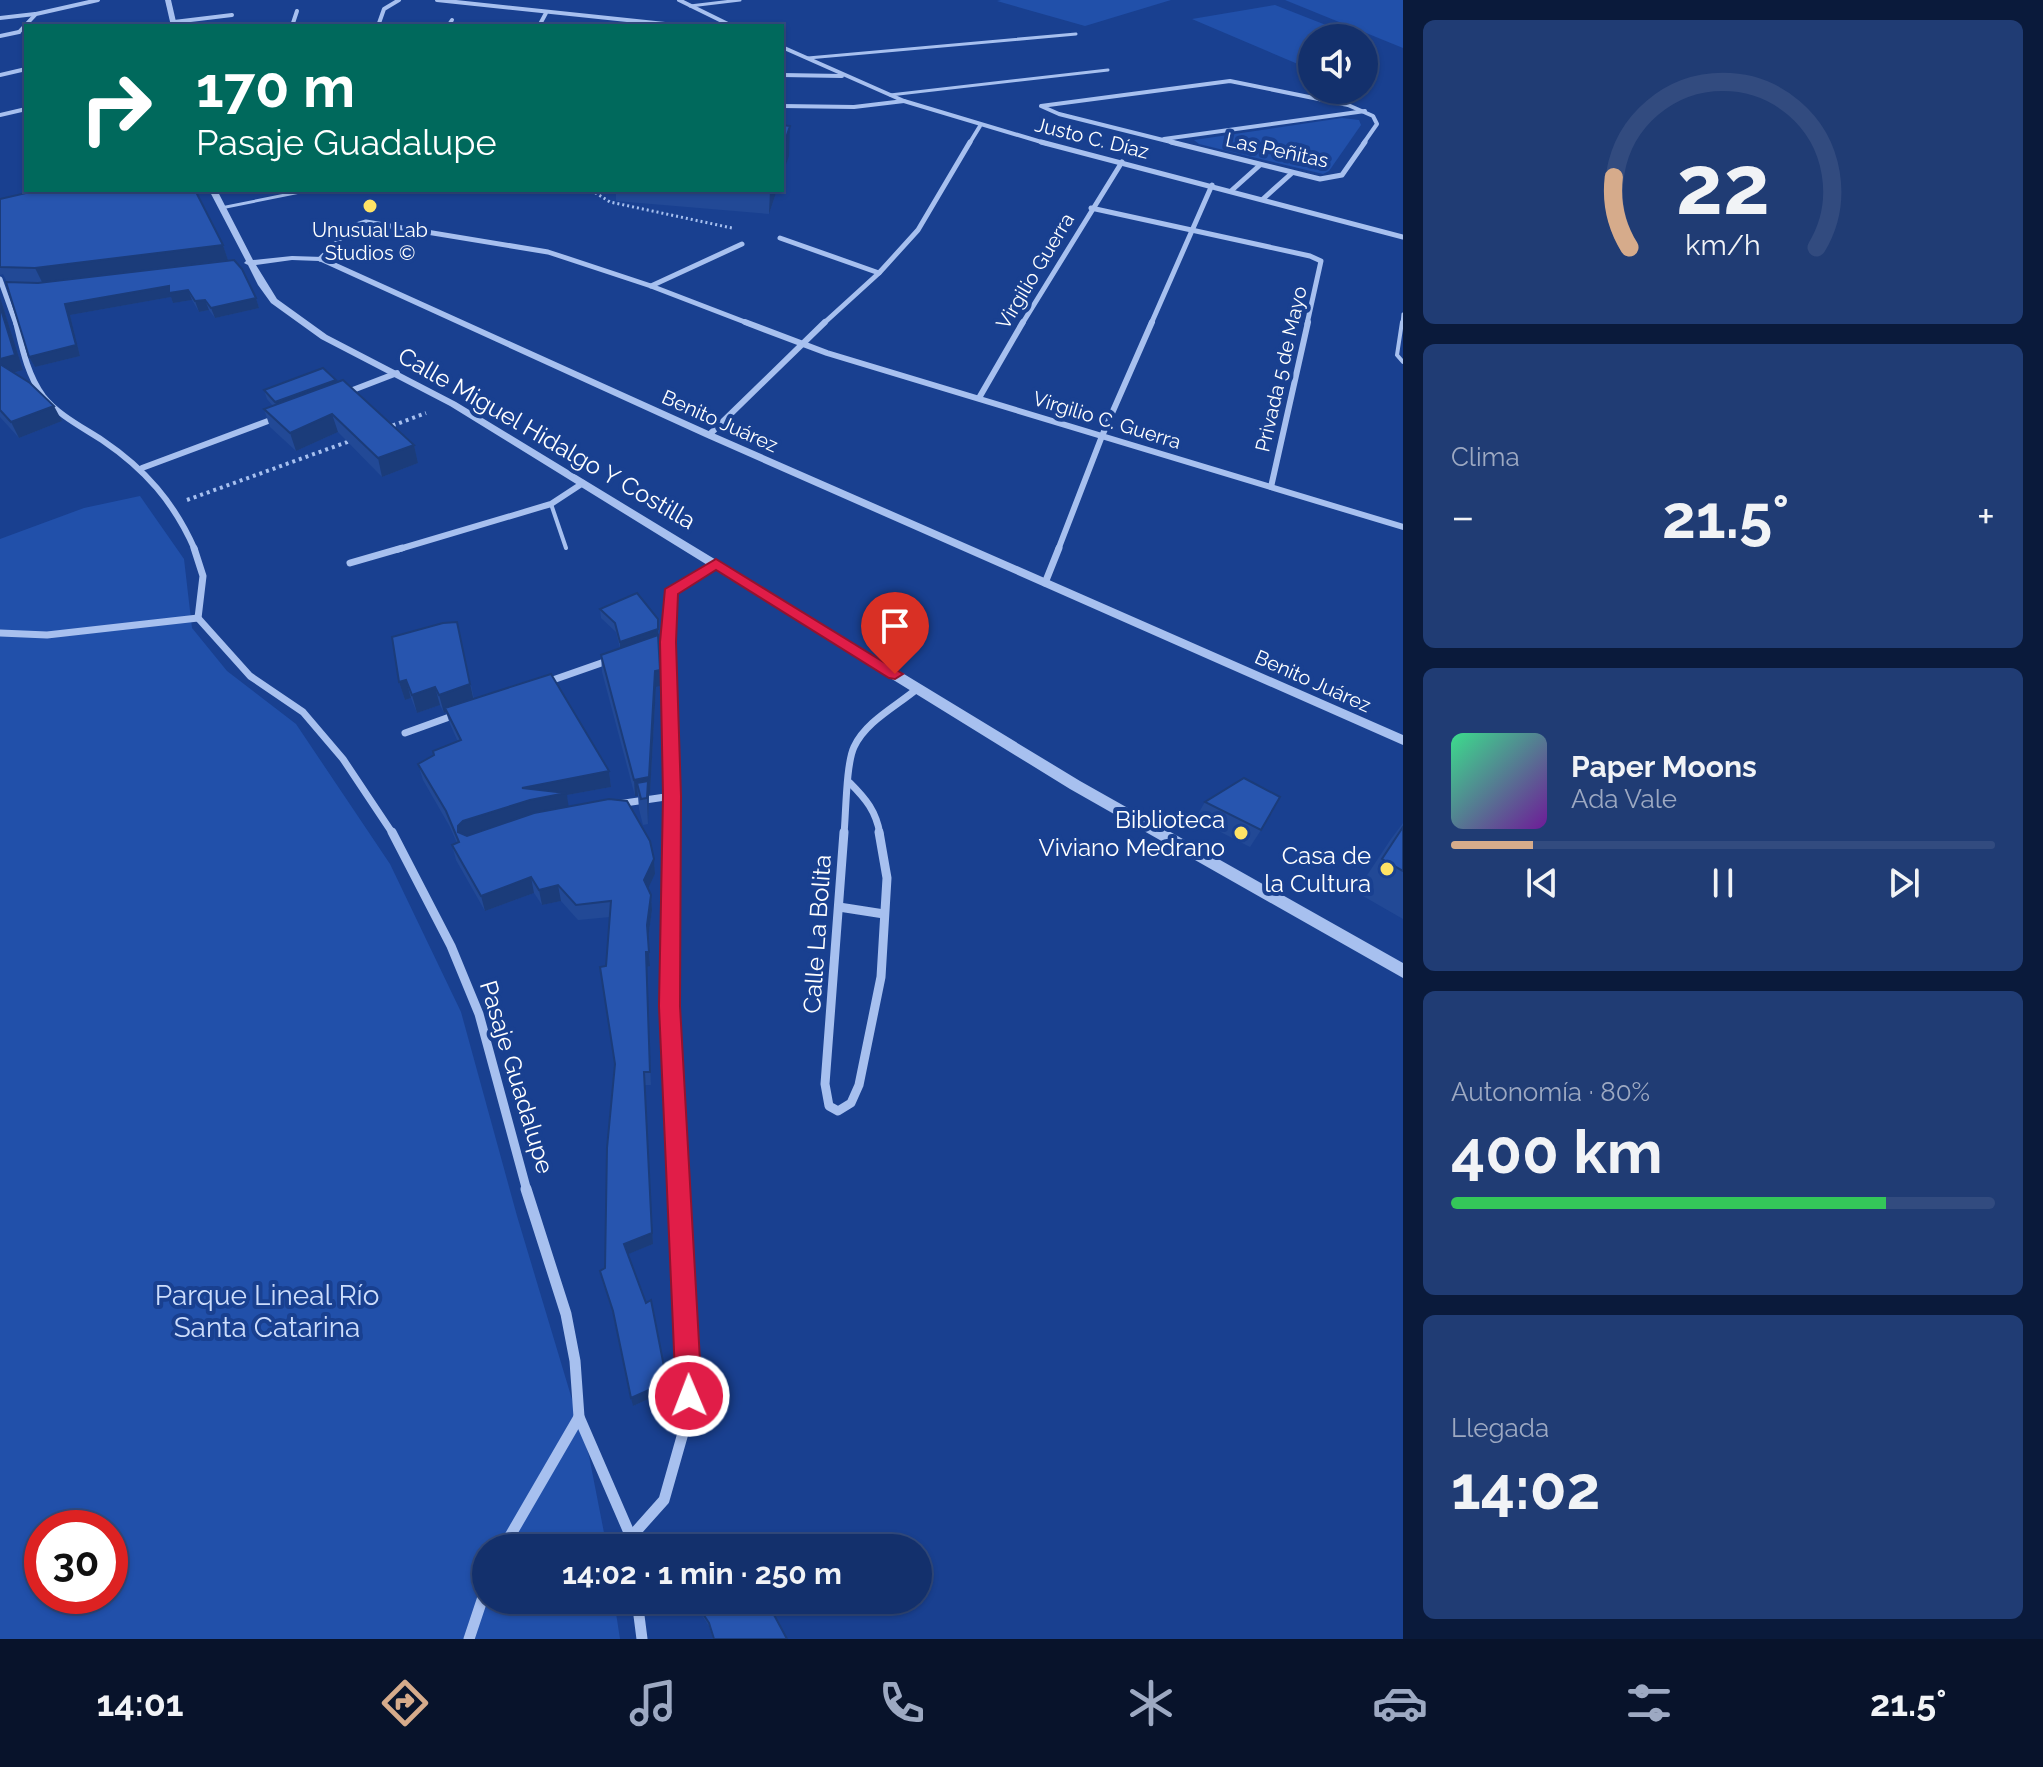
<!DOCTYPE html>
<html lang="es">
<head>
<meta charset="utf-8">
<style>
	body { margin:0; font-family:Raleway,sans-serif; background:#203c74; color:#f1f3f6; height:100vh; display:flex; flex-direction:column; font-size:30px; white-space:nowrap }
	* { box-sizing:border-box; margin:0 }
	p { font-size:26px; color:#9da9c2 }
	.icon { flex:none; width:44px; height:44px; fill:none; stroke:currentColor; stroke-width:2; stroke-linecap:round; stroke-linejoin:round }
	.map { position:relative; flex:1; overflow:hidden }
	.sheet { display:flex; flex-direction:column; gap:20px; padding:20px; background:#0a1a3b; width:640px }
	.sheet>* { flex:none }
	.top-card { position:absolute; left:24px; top:24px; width:760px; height:168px; border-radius:0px; box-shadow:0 2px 6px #0004,0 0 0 2px #324b7f; background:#00695c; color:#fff; overflow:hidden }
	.fabs { position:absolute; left:1298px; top:24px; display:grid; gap:16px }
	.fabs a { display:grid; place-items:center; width:80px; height:80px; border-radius:50%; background:#13306c; box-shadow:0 2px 6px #0004,0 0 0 2px #324b7f; font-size:40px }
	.speed { position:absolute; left:24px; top:1510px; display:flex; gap:16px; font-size:40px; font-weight:700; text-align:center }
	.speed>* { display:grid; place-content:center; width:104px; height:104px; border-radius:50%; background:#13306c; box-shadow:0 2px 6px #0004,0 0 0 2px #324b7f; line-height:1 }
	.speed .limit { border:12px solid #d22; background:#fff; color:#111 }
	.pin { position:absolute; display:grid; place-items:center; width:68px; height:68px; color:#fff; margin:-82px -34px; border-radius:50% 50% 50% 0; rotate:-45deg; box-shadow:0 0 8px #0007 }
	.pin .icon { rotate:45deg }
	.me { position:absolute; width:88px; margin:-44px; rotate:359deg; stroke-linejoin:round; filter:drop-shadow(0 0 6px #0008) }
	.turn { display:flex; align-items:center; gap:28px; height:168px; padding:0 40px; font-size:36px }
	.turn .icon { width:104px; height:104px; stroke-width:2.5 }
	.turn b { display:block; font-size:56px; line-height:68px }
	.big { font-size:60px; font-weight:700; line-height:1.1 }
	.sheet .card { flex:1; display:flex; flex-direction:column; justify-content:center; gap:12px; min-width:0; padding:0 28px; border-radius:12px; background:#203c74 }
	.sheet .dial { align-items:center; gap:0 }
	.dial svg { height:208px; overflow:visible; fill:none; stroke:#324b7f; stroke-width:7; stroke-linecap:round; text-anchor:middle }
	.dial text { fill:#f1f3f6; stroke:none }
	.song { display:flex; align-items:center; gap:24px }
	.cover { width:96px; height:96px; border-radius:12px; background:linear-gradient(135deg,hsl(150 70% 55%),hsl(280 70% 35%)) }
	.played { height:8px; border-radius:4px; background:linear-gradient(90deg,#d6ab8b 15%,#324b7f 15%) }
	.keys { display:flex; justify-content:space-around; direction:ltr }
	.heat { display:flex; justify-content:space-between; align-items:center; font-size:44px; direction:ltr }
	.charge { height:12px; border-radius:6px; background:linear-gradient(90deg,#34c759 80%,#324b7f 0) }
	.trip { position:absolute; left:472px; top:1534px; width:460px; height:80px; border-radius:40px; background:#13306c; box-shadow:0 2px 6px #0004,0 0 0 2px #324b7f; font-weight:700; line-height:80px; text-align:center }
	.menu { display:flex; height:128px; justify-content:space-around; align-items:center; background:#08132b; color:#9da9c2 }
	.menu .icon { width:56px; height:56px }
	.menu .on { color:#d6ab8b }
	.menu b { font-size:36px; color:#f1f3f6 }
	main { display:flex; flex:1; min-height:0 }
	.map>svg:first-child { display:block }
</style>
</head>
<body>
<main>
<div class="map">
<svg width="1403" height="1639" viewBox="0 0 1403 1639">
	<rect width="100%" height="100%" fill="#194090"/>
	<!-- green -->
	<g fill="#2150aa" fill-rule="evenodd">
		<polygon points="1001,0 1171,0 1085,26 997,1"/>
		<polygon points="1285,0 1403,0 1403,48"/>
		<polygon points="1275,5 1359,38 1312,38 1312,70 1192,19"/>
		<polygon points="1342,118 1359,120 1361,125 1329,171 1323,174 1199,144 1194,140"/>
		<path d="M140,496L184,559L192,628L227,671L296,724L390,864L461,1012L517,1216L589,1456L607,1548H486V1600H614L620,1639H0V539L84,508ZM42,1528H110V1596H42Z"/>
	</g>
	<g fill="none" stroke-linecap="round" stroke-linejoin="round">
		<!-- path-far1 -->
		<polyline stroke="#a7c0ef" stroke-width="3" stroke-dasharray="2 3" stroke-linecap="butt" points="591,190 610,202 732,228"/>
		<!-- path -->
		<g stroke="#a7c0ef" stroke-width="4" stroke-dasharray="3 4" stroke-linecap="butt">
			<polyline points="386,428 426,413"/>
			<polyline points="187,500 350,441"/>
		</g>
		<!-- service-far1 -->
		<g stroke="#a7c0ef" stroke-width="3">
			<polyline points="690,6 740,0"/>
			<polyline points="808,58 1076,34"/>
			<polyline points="890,95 1108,70"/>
			<polyline points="221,208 310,190"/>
			<polyline points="1402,324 1403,314"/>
		</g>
		<!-- service -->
		<g stroke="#a7c0ef" stroke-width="4">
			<polyline points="1402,322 1397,355 1403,362"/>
			<polyline points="551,504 566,548"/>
		</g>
		<!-- minor-far5 -->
		<g stroke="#a7c0ef" stroke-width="4">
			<polyline points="437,0 684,26"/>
			<polyline points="679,0 732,26"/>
			<polyline points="0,18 35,14"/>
			<polyline points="174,22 232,15"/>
			<polyline points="292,26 297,11"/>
			<polyline points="378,26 384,9 399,0"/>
			<polyline points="448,26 452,20"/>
			<polyline points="539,26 546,13"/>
			<polyline points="19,32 36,14 98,0"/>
			<polyline points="0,36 19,32"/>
			<polyline points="782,47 904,101 1048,144"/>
			<polyline points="0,75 26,69"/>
			<polyline points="782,75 842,76"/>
			<polyline points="782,106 854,107 904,101"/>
			<polyline points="0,115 26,109"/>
			<polyline points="1164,139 1365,111"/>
			<polyline points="969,144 980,126"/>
			<polyline points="1179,144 1059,114 1041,106 1230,81 1348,105 1373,116 1377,124 1363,144"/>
		</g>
		<!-- minor-far4 -->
		<g stroke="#a7c0ef" stroke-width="5">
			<polyline points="1041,142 1403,237"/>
			<polyline points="1171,142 1320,179 1342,175 1365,142"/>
			<polyline points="1231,191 1260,165"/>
			<polyline points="1263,199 1292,173"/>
			<polyline points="1091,208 1310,256 1321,261 1307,324"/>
			<polyline points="780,238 879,273"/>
			<polyline points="320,259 353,226 366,222 548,252 651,286 750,324"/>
			<polyline points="0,279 16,324"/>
			<polyline points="651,286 742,244"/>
			<polyline points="823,324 879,273 918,230 970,142"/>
			<polyline points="1022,324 1122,162"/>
			<polyline points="1151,324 1212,185"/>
		</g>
		<!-- minor-far3 -->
		<g stroke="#a7c0ef" stroke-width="6">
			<path d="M16,322C22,347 27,374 43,396C58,415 82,427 102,440C145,469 174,502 195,550"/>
			<polyline points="745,322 827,353 1403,527"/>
			<polyline points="345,393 397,373"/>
			<polyline points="979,398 1023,322"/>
			<polyline points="709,435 825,322"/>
			<polyline points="142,468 276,418"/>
			<polyline points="1271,487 1308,322"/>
			<polyline points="396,550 551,504 583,483"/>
			<polyline points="1058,550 1102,436 1152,322"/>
		</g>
		<!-- minor-far2 -->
		<g stroke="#a7c0ef" stroke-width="7">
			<polyline points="194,548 203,576 198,618 250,676 303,712 343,759 393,834"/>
			<polyline points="350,563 402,548"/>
			<polyline points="1045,583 1059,548"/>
			<polyline points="0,633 47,635 198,618"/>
			<polyline points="547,682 610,660"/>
			<polyline points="405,733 455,715"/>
			<path d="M850,783C866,799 876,811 880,834"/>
			<polyline points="618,804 672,796"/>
			<polyline points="671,834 668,602 681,584 716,563"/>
			<path d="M844,834C846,813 846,764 854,747C866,721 897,706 918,688"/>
		</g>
		<!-- minor-far1 -->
		<g stroke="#a7c0ef" stroke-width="9">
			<polyline points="392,832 451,946 479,1014 527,1191"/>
			<polyline points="671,832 669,1006 679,1191"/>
			<polyline points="844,832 825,1084 829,1106 838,1111 851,1103 859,1085 881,977 887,878 879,832"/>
			<polyline points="839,907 884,914"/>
		</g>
		<!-- minor -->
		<g stroke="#a7c0ef" stroke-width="11">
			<polyline points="526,1189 566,1314 575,1361 579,1417 631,1537 632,1548"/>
			<polyline points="631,1537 664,1500 689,1412 690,1379 679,1189"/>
			<polyline points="503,1548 579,1417"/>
			<polyline points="637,1600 642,1639"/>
			<polyline points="469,1639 486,1588"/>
		</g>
		<!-- tertiary -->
		<g fill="#a7c0ef" fill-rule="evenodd">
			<polygon points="165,0 171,0 177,26 171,26"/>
			<polygon points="209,190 217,190 253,260 292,256 323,257 713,433 1403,735 1403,745 705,437 319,261 292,260 256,265 277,299 327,335 456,402 1080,781 1403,963 1403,978 1070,789 450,406 321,339 271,303 258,285 248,265 244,263 246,261"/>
		</g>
	</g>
	<!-- wall -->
	<g fill="#224996">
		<polygon points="616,190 777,190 769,214 616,201"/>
		<polygon points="65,192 223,245 228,260 42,282 7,282 3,274 0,275 0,199"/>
		<polygon points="234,260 256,298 259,308 215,318 209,310 199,312 192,300 173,303 171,297 70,315 80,356 35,367 29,357 38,283"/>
		<polygon points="0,297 23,370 14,373 62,421 19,438 0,417"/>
		<polygon points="336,380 336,382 414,445 418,463 382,477 338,432 296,451 270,427 264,409 273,406 267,399 264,390"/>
		<polygon points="600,609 658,619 660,686 656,687 650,794 649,794 648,824 643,825 639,809 638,796 635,796 602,672 601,655 620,648 616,632 601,618"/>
		<polygon points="457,622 474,699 609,771 611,787 567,795 568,806 654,859 655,874 648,888 651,895 652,910 648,939 650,966 647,967 651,1085 645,1085 653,1244 628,1254 667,1382 668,1390 633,1406 615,1320 600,1271 605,1268 615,1066 606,966 610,917 578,920 561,901 542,905 534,893 485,911 456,860 452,845 457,843 450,827 423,780 418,764 458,742 450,724 446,712 444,713 440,705 417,713 411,698 405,700 399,682"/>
		<polygon points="1205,802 1261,830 1250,847 1195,819"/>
		<polygon points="1403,823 1403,919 1356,892 1391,839"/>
		<polygon points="692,1600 766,1600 787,1639 713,1639 709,1626"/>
	</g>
	<!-- shaded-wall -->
	<g fill="#1b3c7a">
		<polygon points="790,126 789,156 782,176 782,150"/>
		<polygon points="770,190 777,190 769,214"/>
		<polygon points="223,245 228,260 42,282 35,268"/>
		<polygon points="169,286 188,290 192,300 173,303 171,297 70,315 80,356 35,367 29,357 65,304"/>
		<polygon points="0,297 23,370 2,376 0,372"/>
		<polygon points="256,298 259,308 215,318 211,308"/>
		<polygon points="205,300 209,310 199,312 195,301"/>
		<polygon points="336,380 338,389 278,411 275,402"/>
		<polygon points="54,406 62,421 19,438 11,422"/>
		<polygon points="332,414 338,432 296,451 290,433"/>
		<polygon points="414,445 418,463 382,477 378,458"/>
		<polygon points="457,622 474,702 445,708 446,712 444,713 439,695"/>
		<polygon points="658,629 658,638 620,652 620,642"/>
		<polygon points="660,670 660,686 656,687 650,794 649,794 648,824 647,798 637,783 638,796 635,796 634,780 655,671"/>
		<polygon points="406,680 411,698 405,700 399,682"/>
		<polygon points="435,687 440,705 417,713 412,695"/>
		<polygon points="609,771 611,787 567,795 569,809 467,837 458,832 458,826 463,821 522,788"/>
		<polygon points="654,859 655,874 645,895 644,880"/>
		<polygon points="531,877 534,893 485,911 481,896"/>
		<polygon points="558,885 561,901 542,905 539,890"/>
		<polygon points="651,895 652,910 648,939 647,925"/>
		<polygon points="646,952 649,952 650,966 647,967 651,1085"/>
		<polygon points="645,1085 653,1244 626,1255 624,1244"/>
		<polygon points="667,1382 668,1390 633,1406 631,1398"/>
	</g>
	<!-- building -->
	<g fill="#2755af" stroke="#1b3c7a" stroke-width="2">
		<polygon points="782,125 790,126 782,150"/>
		<polygon points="39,190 63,190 65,192 73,190 195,190 223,245 35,268 0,267 0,199"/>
		<polygon points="234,260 242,269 256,298 211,308 205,300 195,301 188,290 169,293 169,286 65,304 76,345 29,357 6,282 38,283"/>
		<polygon points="0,306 15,355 0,359"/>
		<polygon points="0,364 30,383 54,406 11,422 0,410"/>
		<polygon points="323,368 336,380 275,402 264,390"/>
		<polygon points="343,380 414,445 378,458 332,414 290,433 264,409"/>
		<polygon points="637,593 658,619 658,629 620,642 615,623 600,609"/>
		<polygon points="457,622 470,684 439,695 435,687 412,695 406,680 399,682 392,637 443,623"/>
		<polygon points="658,635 660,670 655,671 649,777 634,780 601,655"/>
		<polygon points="551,674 609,771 522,788 566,793 530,800 463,821 458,826 458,832 467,836 534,813 609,799 627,801 650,841 654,859 644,880 651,895 647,925 649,952 646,952 650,1072 644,1072 652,1233 624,1244 646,1303 651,1300 667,1382 631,1398 613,1311 600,1271 605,1268 607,1148 615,1064 600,967 606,966 611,901 576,905 558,885 539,890 531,877 481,896 452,845 459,842 446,811 418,764 434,755 433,751 461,740 445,708"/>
		<polygon points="1244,778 1280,797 1261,830 1205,802"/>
		<polygon points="648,781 647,798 641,799 637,783"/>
		<polygon points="1403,827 1403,871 1382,859"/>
		<polygon points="694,1600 766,1600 787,1639 714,1639 709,1623"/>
	</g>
	<!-- route -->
	<polygon fill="#e11d48" stroke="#92132f" stroke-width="2" points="716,559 903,674 895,679 889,678 716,570 678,594 676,642 681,796 680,1006 702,1396 699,1405 689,1409 680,1405 676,1396 659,1006 663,796 660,642 665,589"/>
	<!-- markers -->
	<g fill="#ffe365" stroke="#194090" stroke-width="3">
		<circle cx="370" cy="206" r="8"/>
		<circle cx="1241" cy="833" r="8"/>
		<circle cx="1387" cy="869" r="8"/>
	</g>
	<g text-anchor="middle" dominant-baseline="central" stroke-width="8" stroke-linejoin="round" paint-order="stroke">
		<!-- far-street labels -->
		<g font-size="20" fill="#fff" stroke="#194090">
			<text transform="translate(1092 138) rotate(14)">Justo C. Díaz</text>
			<text transform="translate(1277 150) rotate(12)">Las Peñitas</text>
			<text transform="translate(1035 271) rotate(-59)">Virgilio Guerra</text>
			<text transform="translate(1281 369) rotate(-77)">Privada 5 de Mayo</text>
			<text transform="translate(1107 420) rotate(17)">Virgilio C. Guerra</text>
			<text transform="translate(720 421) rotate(24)">Benito Juárez</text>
			<text transform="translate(1313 681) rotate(24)">Benito Juárez</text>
		</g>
		<!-- far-poi labels -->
		<g font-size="20" fill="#fff" stroke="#194090">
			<text x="370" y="230">Unusual Lab<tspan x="370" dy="23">Studios ©</tspan></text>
		</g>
		<!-- street labels -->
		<g font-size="24" fill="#fff" stroke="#194090">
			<text transform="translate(547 438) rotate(30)">Calle Miguel Hidalgo Y Costilla</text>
			<text transform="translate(817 934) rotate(-86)">Calle La Bolita</text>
			<text transform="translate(517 1077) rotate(73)">Pasaje Guadalupe</text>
		</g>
		<!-- poi labels -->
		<g font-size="24" fill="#fff" stroke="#194090" text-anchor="end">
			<text x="1225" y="819">Biblioteca<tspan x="1225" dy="28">Viviano Medrano</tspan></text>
			<text x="1371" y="855">Casa de<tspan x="1371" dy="28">la Cultura</tspan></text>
		</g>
		<!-- near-park labels -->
		<g font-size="28" fill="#cdddfb" stroke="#194090">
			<text x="267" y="1295">Parque Lineal Río<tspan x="267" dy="32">Santa Catarina</tspan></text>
		</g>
	</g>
</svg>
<div class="fabs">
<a><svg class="icon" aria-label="sound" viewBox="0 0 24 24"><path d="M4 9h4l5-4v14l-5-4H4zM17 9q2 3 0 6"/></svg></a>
</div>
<div class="speed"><div class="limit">30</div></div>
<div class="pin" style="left:895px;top:674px;background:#d93025"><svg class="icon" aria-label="arrive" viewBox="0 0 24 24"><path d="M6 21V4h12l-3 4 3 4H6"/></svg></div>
<svg class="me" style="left:689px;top:1396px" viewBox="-20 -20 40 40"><circle r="17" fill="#e11d48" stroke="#fff" stroke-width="3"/><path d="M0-11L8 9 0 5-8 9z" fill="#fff"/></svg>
<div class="trip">14:02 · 1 min · 250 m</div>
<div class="top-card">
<div class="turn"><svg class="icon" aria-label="right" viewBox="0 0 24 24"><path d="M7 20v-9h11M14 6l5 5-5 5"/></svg><div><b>170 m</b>Pasaje Guadalupe</div></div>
</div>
</div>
<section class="sheet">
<div class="card dial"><svg viewBox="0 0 100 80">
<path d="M14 69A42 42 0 1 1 86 69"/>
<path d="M14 69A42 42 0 0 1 8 42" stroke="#d6ab8b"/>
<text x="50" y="56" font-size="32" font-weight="700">22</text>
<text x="50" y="72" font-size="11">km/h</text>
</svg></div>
<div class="card"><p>Clima</p>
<div class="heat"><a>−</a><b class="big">21.5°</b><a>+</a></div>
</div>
<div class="card">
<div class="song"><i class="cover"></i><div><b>Paper Moons</b><p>Ada Vale</p></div></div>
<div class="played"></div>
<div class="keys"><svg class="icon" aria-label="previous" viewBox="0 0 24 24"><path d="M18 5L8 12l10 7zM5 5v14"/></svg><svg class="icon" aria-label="pause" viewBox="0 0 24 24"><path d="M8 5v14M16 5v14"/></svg><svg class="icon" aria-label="next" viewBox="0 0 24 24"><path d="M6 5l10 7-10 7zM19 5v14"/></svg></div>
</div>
<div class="card"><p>Autonomía · 80%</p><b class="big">400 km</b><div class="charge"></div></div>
<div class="card"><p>Llegada</p><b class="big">14:02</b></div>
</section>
</main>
<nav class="menu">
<b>14:01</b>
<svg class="icon on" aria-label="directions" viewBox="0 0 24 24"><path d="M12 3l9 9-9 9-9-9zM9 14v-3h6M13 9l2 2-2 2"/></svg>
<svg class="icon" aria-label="music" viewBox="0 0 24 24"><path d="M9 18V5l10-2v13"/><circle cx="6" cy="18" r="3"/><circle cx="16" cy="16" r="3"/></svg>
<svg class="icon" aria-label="phone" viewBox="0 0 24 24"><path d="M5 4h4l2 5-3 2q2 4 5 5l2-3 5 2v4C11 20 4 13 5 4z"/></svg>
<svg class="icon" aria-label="climate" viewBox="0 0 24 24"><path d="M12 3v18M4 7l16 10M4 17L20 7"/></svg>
<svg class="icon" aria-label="car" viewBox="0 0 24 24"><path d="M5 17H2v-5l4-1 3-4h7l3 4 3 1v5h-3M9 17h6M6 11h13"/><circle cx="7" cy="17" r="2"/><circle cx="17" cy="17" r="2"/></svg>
<svg class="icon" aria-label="filters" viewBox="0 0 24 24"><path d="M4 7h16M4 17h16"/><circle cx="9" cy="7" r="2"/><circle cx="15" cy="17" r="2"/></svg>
<b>21.5°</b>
</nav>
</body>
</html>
